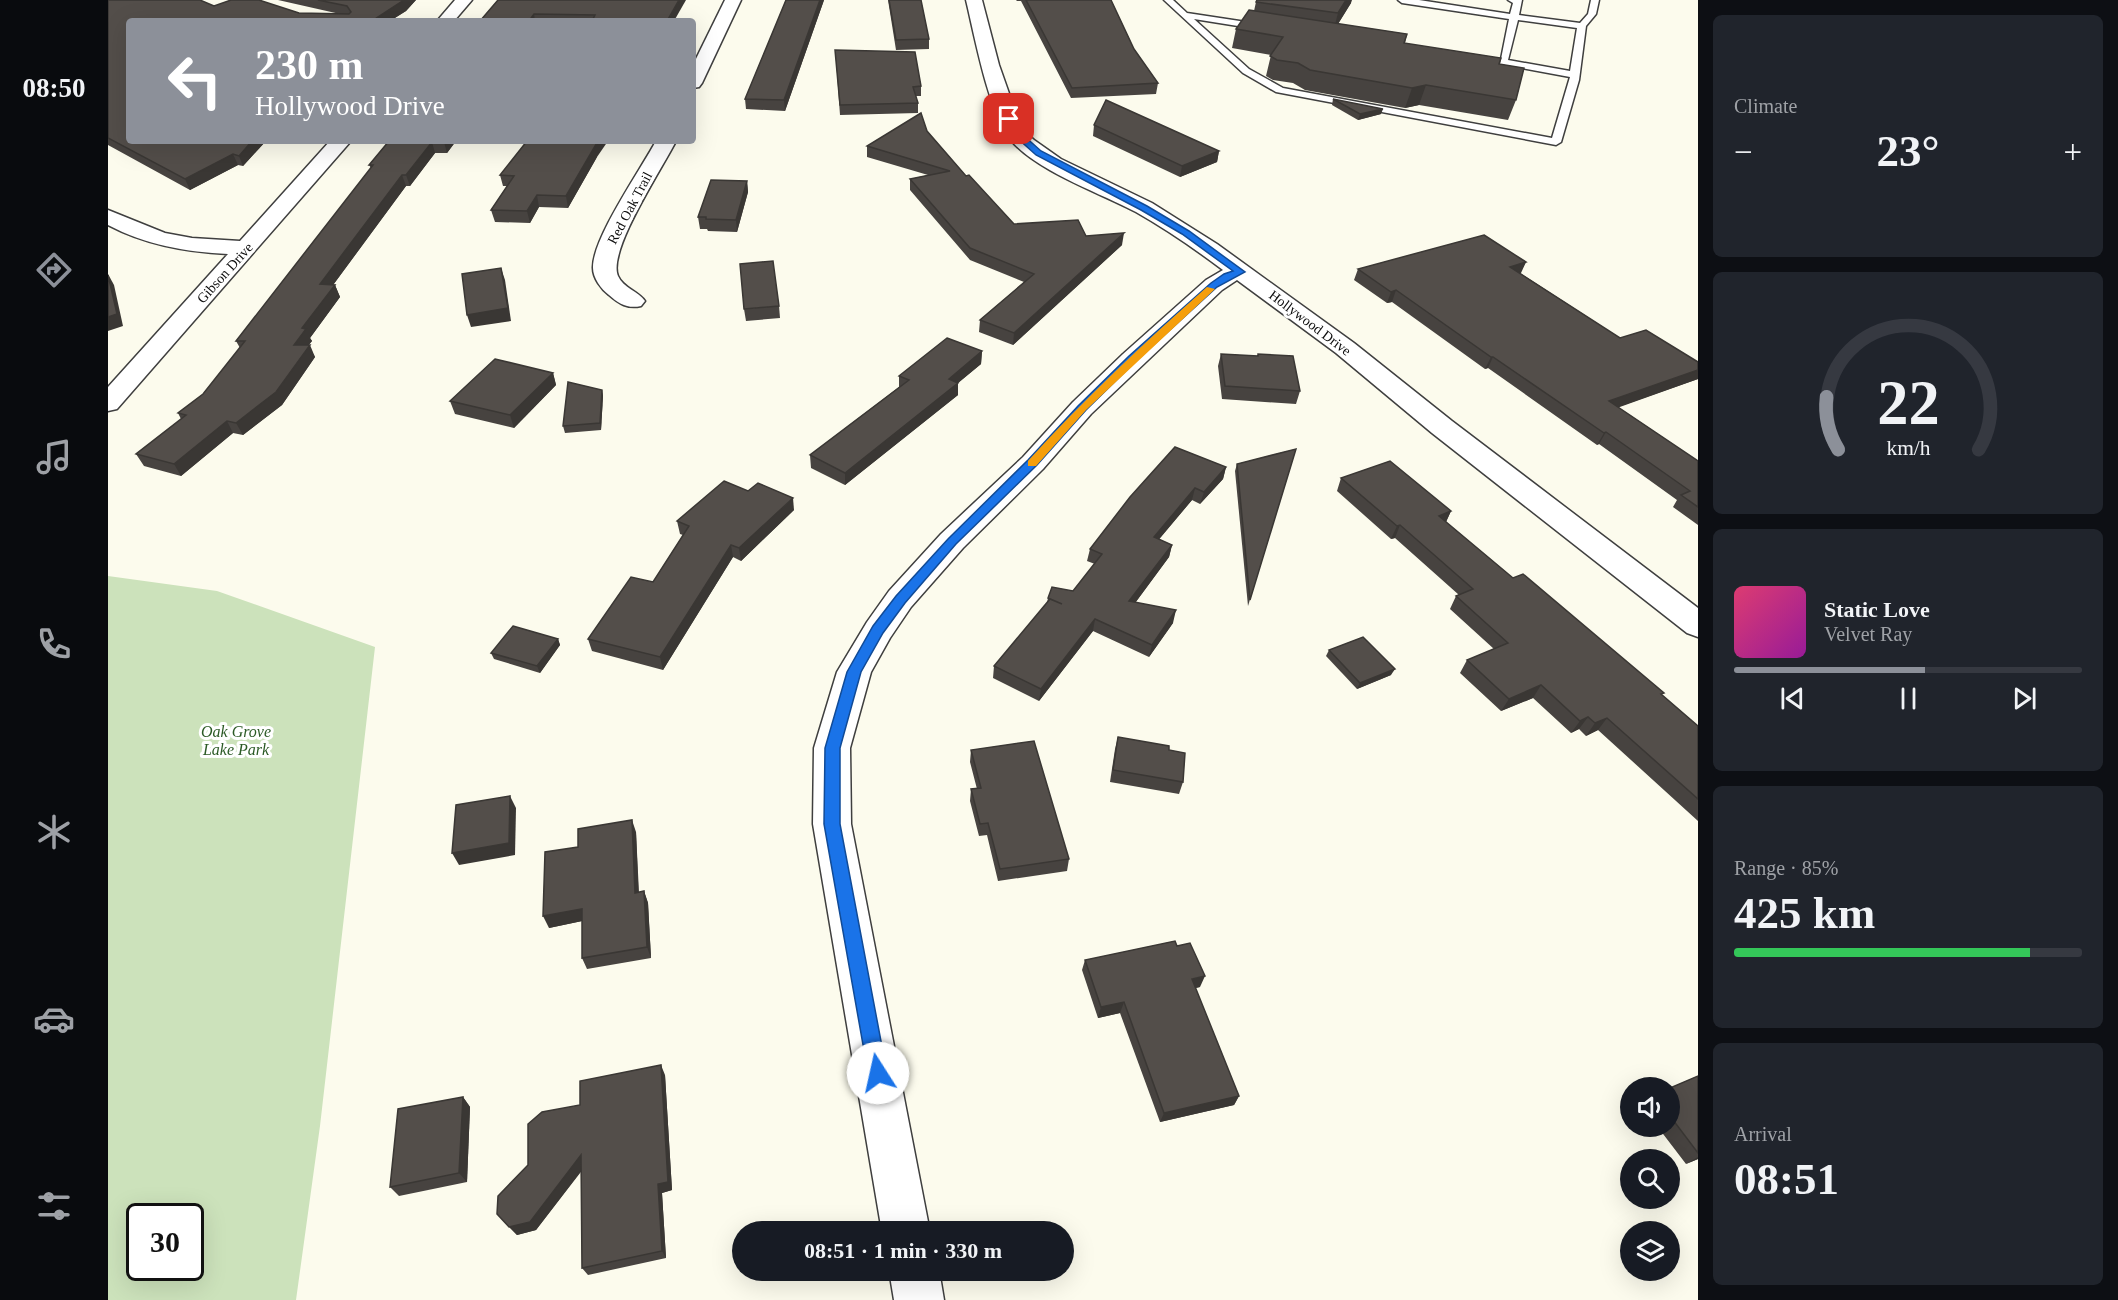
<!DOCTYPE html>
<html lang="en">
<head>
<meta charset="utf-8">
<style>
	body { margin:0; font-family:"Times New Roman",serif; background:#20242c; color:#f1f3f6; height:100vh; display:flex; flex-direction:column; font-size:22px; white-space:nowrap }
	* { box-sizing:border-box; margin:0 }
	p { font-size:20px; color:#9ea1a6 }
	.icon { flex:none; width:33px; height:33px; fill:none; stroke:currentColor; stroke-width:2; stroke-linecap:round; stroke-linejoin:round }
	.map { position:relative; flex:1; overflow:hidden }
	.panel { display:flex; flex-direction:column; gap:15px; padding:15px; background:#0d0f14; width:420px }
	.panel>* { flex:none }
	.banner { position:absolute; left:18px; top:18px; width:570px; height:126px; border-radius:6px; box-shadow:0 6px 24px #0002; background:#8c9099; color:#fff; overflow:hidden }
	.tools { position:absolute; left:1512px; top:1077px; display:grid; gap:12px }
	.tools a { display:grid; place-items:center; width:60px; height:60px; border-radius:50%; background:#171b24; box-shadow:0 6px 24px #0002; font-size:30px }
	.speed { position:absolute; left:18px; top:1203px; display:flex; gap:12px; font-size:30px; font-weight:700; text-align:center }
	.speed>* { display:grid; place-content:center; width:78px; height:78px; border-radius:50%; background:#171b24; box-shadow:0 6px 24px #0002; line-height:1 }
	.speed .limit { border:3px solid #111; border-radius:9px; background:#fff; color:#111 }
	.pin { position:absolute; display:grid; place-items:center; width:51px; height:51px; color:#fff; margin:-26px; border-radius:12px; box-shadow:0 3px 9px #0006 }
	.me { position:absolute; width:66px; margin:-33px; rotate:350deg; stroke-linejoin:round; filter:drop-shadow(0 0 4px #0008) }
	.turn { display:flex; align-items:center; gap:21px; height:126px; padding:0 30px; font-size:27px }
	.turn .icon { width:78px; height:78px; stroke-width:2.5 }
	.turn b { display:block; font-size:42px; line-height:51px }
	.big { font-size:45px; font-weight:600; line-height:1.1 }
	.panel .card { flex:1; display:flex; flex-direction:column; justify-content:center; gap:9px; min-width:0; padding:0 21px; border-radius:9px; background:#20242c }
	.panel .dial { align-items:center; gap:0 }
	.dial svg { height:156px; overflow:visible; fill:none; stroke:#363941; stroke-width:7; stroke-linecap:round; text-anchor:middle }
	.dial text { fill:#f1f3f6; stroke:none }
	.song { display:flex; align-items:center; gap:18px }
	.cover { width:72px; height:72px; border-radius:9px; background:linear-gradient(135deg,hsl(340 70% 55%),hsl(300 70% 35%)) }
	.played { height:6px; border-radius:3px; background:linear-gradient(90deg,#8c9099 55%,#363941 55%) }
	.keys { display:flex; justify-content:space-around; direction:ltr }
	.heat { display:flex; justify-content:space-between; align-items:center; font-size:33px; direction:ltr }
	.charge { height:9px; border-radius:4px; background:linear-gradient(90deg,#34c759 85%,#363941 0) }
	.trip { position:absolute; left:624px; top:1221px; width:342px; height:60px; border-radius:30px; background:#171b24; box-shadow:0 6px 24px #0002; font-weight:600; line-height:60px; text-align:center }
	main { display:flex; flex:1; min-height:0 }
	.dock { display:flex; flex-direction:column; width:108px; justify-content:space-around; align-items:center; background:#090b0e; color:#9ea1a6 }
	.dock .icon { width:42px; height:42px }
	.dock .selected { color:#8c9099 }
	.dock b { font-size:27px; color:#f1f3f6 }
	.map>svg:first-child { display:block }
</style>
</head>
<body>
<main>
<nav class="dock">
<b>08:50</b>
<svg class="icon selected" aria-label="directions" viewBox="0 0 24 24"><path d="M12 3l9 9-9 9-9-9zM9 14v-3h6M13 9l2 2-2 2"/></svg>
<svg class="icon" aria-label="music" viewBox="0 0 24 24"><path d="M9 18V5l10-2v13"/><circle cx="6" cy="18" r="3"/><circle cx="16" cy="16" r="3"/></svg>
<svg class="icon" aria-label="phone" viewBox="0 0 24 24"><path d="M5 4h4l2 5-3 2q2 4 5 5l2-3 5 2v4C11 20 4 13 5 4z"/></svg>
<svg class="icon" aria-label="climate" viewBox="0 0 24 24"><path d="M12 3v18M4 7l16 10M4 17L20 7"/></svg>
<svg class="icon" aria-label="car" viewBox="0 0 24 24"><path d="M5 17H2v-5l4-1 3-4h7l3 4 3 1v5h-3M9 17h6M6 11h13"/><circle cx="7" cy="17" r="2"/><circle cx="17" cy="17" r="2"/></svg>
<svg class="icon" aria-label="filters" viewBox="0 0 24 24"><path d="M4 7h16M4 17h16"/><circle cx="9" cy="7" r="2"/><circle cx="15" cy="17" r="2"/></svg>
</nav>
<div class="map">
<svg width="1590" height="1300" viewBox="0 0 1590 1300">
	<rect width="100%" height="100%" fill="#fcfbed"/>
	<!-- green -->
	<path fill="#cce2bb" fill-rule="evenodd" d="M0,576L109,591L267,647L212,1126L188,1300H0ZM32,1216H82V1268H32Z"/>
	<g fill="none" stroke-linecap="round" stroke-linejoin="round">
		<defs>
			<path id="lane" d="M1056,0H1065L1079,13L1158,25V29L1155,30L1086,19L1141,69L1175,88L1444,138L1462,77L1392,64L1401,19L1294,3L1290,0H1311L1402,14L1405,3L1400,0H1414L1411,15L1472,23L1480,14L1483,0H1491L1488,14L1478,26L1471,80L1453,142L1448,145L1168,92L1135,73ZM1410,20L1469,28L1462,71L1400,60Z"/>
			<g id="street">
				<polygon points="347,0 364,0 346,21 329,21"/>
				<polygon points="617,0 633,0 594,83 591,87 585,88 585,65"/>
				<path d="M858,0H874L891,65L910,119L918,133L926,140L953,159L1044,203L1109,244L1246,343L1344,421L1590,608V637L1579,633L1324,433L1228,353L1129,280L1114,290L983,414L935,469L855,548L803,607L782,638L763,672L742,748L743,824L822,1232H774L705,824L706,748L729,672L759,622L781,591L833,534L915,457L965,402L1015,354L1098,280L1115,270C1087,249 1058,229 1028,212C992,193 926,170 902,139C880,110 867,37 858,0Z"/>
				<path d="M222,141H243L9,409L0,411V387L120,254C78,252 38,245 0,225V210L57,233L84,238L132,241Z"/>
				<path d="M548,141H568C555,167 499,251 510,276C515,288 530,291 537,301L533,306C520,309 511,304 501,295C493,289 485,278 485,268C484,239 533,169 548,141Z"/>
				<polygon points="781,1270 831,1270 836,1300 786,1300"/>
			</g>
		</defs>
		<!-- lane casing -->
		<use href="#lane" stroke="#3f3f3f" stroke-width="3"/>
		<!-- street casing -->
		<use href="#street" stroke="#3f3f3f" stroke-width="3"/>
		<!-- lane -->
		<use href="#lane" fill="#fff" fill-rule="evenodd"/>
		<!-- street -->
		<use href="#street" fill="#fff" fill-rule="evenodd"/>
	</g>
	<!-- wall -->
	<g fill="#474340">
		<polygon points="0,0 106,6 191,13 232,14 170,0 308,0 298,11 282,21 21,21 158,141 135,166 130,165 82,190 0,145"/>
		<polygon points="390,0 566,21 372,21"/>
		<polygon points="678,0 716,0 677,111 638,109 637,99"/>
		<polygon points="780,0 813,0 821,39 821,49 788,50"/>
		<polygon points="908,0 1003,0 1026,49 1050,83 1048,94 963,98 913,1 909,1"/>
		<polygon points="1148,2 1243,3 1230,24 1299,34 1297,43 1391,64 1408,100 1400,120 1311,105 1297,108 1197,90 1185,83 1165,80 1158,76 1163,55 1124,48 1128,29 1146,11"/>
		<polygon points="728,60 813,86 813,96 808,96 810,103 810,113 732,115"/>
		<polygon points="1225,99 1273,114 1250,120 1224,105"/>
		<polygon points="986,125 1111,151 1109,162 1072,177 985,136"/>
		<polygon points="819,131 858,176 906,224 978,236 1014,245 905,345 871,332 872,320 916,282 862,260 802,190 802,179 820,175 759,157 759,146"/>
		<polygon points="281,141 348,141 339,153 327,153 302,186 298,186 225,285 227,285 232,297 202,338 204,341 200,345 207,357 174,405 135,435 125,433 73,476 36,466 28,454 73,419 70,413 95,394 132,348 128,341 263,168 261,165"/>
		<polygon points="489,157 460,208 431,207 422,223 387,222 383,210 399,186 395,186 392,175"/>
		<polygon points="639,181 640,192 629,232 600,231 599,229 592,229 590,217"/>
		<polygon points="1418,262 1412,273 1512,338 1590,362 1590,379 1510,407 1590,461 1590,525 1565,507 1569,500 1491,444 1489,445 1380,368 1377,369 1284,302 1279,303 1246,280 1250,269"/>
		<polygon points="671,306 672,318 638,321 636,309"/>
		<polygon points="874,351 873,364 850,383 850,395 737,485 703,468 702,455 791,387 791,376"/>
		<polygon points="1113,354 1150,356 1150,354 1192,391 1188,404 1114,399 1110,366"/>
		<polygon points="445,373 448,385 406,428 347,414 342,401"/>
		<polygon points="494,390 495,396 493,430 457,433 455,426"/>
		<polygon points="1188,449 1140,606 1127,471 1129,464"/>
		<polygon points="1118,467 1115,479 1092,504 1084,500 1051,539 1064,545 1061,557 1027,603 1065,623 1041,657 985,631 931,701 885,678 886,666 939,603 940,598 965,591 987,564 979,561 982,549"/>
		<polygon points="1233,478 1343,511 1338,522 1405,578 1554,695 1590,726 1590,821 1490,730 1478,736 1471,729 1463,733 1425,698 1393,711 1352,673 1359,660 1386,649 1342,609 1348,596 1351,595 1287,538 1283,539 1229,491"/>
		<polygon points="686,510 633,561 625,557 555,670 484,651 480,639 545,582 575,535 572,534 569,521"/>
		<polygon points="450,639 452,645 432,673 386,659 383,653"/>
		<polygon points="1221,650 1283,675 1249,689 1218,656"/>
		<polygon points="1010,737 1061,750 1075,782 1071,794 1002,782 1007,749"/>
		<polygon points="863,750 961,859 959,871 890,881 879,835 871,836 862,801 863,789 869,789 862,762"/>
		<polygon points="528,832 531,893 536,891 540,903 543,958 479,969 474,958 474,921 441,928 470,847"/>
		<polygon points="977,960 1092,987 1087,988 1131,1096 1126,1105 1052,1122 1012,1013 990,1018 974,970"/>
		<polygon points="557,1075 564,1190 554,1193 558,1258 480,1275 474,1268 473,1171 428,1230 409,1235 389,1214 420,1165 472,1105"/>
		<polygon points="1590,1076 1590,1159 1578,1164 1549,1126 1562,1126 1562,1088"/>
		<polygon points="355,1097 362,1107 359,1182 291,1196 282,1187"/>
	</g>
	<!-- shaded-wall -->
	<g fill="#3a3734">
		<polygon points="296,0 308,0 298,11 282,21 264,21"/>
		<polygon points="571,0 578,0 566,21 559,21"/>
		<polygon points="712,0 716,0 677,111 676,100"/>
		<polygon points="1238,0 1244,0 1243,3 1225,32 1230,13"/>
		<polygon points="426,14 427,21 421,21"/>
		<polygon points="1318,85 1311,105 1297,108 1304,88"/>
		<polygon points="1275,109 1273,114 1250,120 1252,114"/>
		<polygon points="144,141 158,141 135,166 131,156"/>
		<polygon points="337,141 348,141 339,153 336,142"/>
		<polygon points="490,141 500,141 489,157 460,208 458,196"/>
		<polygon points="324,142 327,153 302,186 298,175"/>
		<polygon points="1111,151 1109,162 1072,177 1074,166"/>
		<polygon points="125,154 130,165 82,190 77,179"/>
		<polygon points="294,175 298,186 217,296 212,284"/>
		<polygon points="639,181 640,192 629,232 628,220"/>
		<polygon points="429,195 431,207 422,223 419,211"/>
		<polygon points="1016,233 1014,245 905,345 906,333"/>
		<polygon points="1418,262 1413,273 1397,278 1402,267"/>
		<polygon points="393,268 397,280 403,321 363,327 359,315"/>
		<polygon points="0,274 6,285 15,326 0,331"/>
		<polygon points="227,285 232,297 202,338 204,341 192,357 186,345 194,328"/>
		<polygon points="1288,290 1284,302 1279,303 1283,292"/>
		<polygon points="202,345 207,357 174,405 135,435 128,423"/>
		<polygon points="874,351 873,364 850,383 850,395 737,485 737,473 841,379"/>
		<polygon points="1383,357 1385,357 1380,368 1377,369"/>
		<polygon points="1590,370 1590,379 1495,413 1501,401"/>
		<polygon points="445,373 448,385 406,428 402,415"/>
		<polygon points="494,390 495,396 493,430 492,423"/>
		<polygon points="119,421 125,433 73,476 66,464"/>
		<polygon points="1498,432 1491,444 1489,445 1496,433"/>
		<polygon points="1118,467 1115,479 1092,504 1096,492"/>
		<polygon points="1087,488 1084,500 1043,549 1046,537"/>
		<polygon points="685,498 686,510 633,561 631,548"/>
		<polygon points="1343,511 1337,524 1331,516"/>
		<polygon points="1292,525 1287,538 1283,539 1289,526"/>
		<polygon points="623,545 625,557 555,670 552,657"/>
		<polygon points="1064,545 1061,557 1019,614 1021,601"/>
		<polygon points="1068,610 1065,623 1041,657 1044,645"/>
		<polygon points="987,619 985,631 931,701 933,689"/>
		<polygon points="450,639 452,645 432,673 429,666"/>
		<polygon points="1287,669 1283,675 1249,689 1252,683"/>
		<polygon points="1433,685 1425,698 1393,711 1401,699"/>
		<polygon points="1480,717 1471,729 1463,733 1472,721"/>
		<polygon points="1499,718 1490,730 1478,736 1487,723"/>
		<polygon points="402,796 408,808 407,855 351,865 344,853"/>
		<polygon points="524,820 528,832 531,905 527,893"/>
		<polygon points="536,891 540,903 543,958 539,947"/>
		<polygon points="474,909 479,920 441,928 435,916"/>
		<polygon points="1097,976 1092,987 1079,990 1084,979"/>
		<polygon points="1016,1002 1012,1013 990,1018 993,1007"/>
		<polygon points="553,1065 557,1075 564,1190 554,1193 558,1258 554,1251 550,1184"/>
		<polygon points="1131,1096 1126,1105 1052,1122 1056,1113"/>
		<polygon points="355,1097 362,1107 359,1182 351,1173"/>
		<polygon points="473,1155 479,1164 428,1230 409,1235 401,1227"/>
		<polygon points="1590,1157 1590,1159 1578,1164"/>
	</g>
	<!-- building -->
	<g fill="#534e4a" stroke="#3a3734" stroke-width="1.5">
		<polygon points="0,0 92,0 106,6 123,0 151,0 191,13 241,14 243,12 239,6 210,0 296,0 264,21 21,21 21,141 144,141 131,156 125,154 77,179 0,138"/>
		<polygon points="390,0 571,0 559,21 484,21 487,15 426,14 421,21 372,21"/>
		<polygon points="678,0 712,0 676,100 637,99"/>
		<polygon points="781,0 813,0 821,39 788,40"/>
		<polygon points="918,0 1003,0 1026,49 1050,83 964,88"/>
		<polygon points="1149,0 1238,0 1230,13 1148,2"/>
		<polygon points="1141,10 1299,34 1296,43 1393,58 1391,64 1416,68 1408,100 1318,85 1304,88 1202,70 1190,63 1169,60 1162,56 1175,37 1128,29"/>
		<polygon points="727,50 807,52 813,86 805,87 810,103 732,105"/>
		<polygon points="1225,99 1275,109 1252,114"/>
		<polygon points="998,100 1111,151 1074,166 986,125"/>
		<polygon points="813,113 819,131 858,176 861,175 906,224 970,220 978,236 1016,233 906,333 872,320 926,274 862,248 802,179 842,171 759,146"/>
		<polygon points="281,141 337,141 336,142 324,142 298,175 294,175 212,284 227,285 194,328 198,329 186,345 202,345 168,392 128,423 119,421 66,464 28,454 78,415 70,413 95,394 137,341 128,341 265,165 261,165"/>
		<polygon points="419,141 490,141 458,196 429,195 419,211 383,210 406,176 392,175"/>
		<polygon points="603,180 639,181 628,220 598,219 598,217 590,217"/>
		<polygon points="1376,235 1418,262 1402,267 1512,338 1538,330 1590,362 1590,370 1501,401 1590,461 1590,507 1573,495 1582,491 1498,432 1496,433 1385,357 1383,357 1288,290 1283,292 1250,269"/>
		<polygon points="665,261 671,306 636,309 632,264"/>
		<polygon points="393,268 400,308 359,315 354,274"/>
		<polygon points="0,275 9,314 0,317"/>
		<polygon points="839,338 874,351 841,379 850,383 737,473 702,455 801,380 791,376"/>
		<polygon points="1113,354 1150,356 1150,354 1185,356 1192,391 1117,386"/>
		<polygon points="387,359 445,373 402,415 342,401"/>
		<polygon points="460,382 494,390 492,423 455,426"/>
		<polygon points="1067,447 1118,467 1096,492 1087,488 1046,537 1064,545 1021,601 1068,610 1044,645 987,619 933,689 886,666 942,599 954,604 940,598 944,587 965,591 994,554 982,549 1022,497"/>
		<polygon points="1188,449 1142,600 1129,464"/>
		<polygon points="1282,461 1343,511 1331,516 1405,578 1415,574 1556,693 1553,694 1590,726 1590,799 1499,718 1487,723 1480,717 1472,721 1433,685 1401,699 1359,660 1400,643 1348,596 1365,589 1292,525 1289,526 1233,478"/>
		<polygon points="616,481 640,491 650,483 685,498 631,548 623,545 552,657 480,639 523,577 545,582 581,526 569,521"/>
		<polygon points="405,626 450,639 429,666 383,653"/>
		<polygon points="1255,637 1287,669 1252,683 1221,650"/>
		<polygon points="1010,737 1061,746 1061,750 1077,753 1075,782 1005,770"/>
		<polygon points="926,741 961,859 892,869 880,823 872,824 863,789 873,788 863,750"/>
		<polygon points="402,796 401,843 344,853 348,805"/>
		<polygon points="524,820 527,893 536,891 539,947 474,958 474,909 435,916 437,852 470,847 470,829"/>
		<polygon points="1067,941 1069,946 1082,943 1097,976 1084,979 1131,1096 1056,1113 1016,1002 993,1007 977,960"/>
		<polygon points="553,1065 560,1182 550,1184 554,1251 474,1268 473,1155 422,1222 401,1227 389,1214 390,1196 420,1165 420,1124 434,1112 472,1105 472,1081"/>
		<polygon points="1590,1076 1590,1153 1562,1116 1562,1088"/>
		<polygon points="355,1097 351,1173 282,1187 290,1109"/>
	</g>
	<!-- route -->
	<polygon fill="#1a73e8" stroke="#114b97" stroke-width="1.5" points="898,117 904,117 914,134 933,151 1039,206 1081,231 1137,272 1109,287 1028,361 978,410 929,465 848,544 797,603 775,633 753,672 732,748 732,824 779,1073 776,1080 770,1082 763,1080 760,1073 716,824 717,748 739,672 765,626 788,596 840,539 920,460 970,406 1021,356 1103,283 1116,274 1125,271 1074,234 1033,210 928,155 908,137"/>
	<!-- slow -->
	<path fill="#f59e0b" d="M1099,287L1107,289L978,410L928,466H920V461C976,399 1036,343 1099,287Z"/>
	<g text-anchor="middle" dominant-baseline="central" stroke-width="6" stroke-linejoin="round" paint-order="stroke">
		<!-- far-street labels -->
		<g font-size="14" fill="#0c0c0c" stroke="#fff">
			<text transform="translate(522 208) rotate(-62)">Red Oak Trail</text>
			<text transform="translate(117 273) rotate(-48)">Gibson Drive</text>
			<text transform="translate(1202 323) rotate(37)">Hollywood Drive</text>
		</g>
		<!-- park labels -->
		<g font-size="16" font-style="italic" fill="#2b5a25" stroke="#fff">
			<text x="128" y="731">Oak Grove<tspan x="128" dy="18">Lake Park</tspan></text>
		</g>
	</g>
</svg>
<div class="tools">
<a><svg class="icon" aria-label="sound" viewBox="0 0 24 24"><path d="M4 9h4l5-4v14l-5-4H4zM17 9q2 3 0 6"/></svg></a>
<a><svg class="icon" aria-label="search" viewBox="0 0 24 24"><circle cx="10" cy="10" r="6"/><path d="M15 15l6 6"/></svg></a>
<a><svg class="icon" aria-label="layers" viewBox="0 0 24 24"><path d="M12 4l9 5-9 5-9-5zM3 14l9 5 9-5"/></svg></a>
</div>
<div class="speed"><div class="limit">30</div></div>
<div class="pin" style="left:901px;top:119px;background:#d93025"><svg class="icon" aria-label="arrive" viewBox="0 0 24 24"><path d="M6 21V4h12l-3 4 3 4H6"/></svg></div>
<svg class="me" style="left:770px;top:1073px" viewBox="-20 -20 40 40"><circle r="19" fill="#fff"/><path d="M0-13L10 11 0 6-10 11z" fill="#1a73e8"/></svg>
<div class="trip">08:51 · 1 min · 330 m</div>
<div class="banner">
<div class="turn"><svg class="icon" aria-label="left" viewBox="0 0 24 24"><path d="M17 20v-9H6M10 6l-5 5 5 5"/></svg><div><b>230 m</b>Hollywood Drive</div></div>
</div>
</div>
<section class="panel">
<div class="card"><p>Climate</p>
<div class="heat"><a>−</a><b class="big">23°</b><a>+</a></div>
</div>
<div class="card dial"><svg viewBox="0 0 100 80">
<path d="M14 69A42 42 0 1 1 86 69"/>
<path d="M14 69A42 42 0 0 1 8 42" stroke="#8c9099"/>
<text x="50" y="56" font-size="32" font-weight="700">22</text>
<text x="50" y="72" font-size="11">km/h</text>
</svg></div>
<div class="card">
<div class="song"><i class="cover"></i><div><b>Static Love</b><p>Velvet Ray</p></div></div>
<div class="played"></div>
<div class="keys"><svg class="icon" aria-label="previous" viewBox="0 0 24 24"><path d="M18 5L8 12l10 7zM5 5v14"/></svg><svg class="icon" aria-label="pause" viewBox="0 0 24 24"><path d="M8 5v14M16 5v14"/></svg><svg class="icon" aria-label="next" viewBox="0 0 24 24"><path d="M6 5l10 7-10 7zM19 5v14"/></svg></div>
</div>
<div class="card"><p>Range · 85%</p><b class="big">425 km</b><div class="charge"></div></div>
<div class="card"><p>Arrival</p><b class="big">08:51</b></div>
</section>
</main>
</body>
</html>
